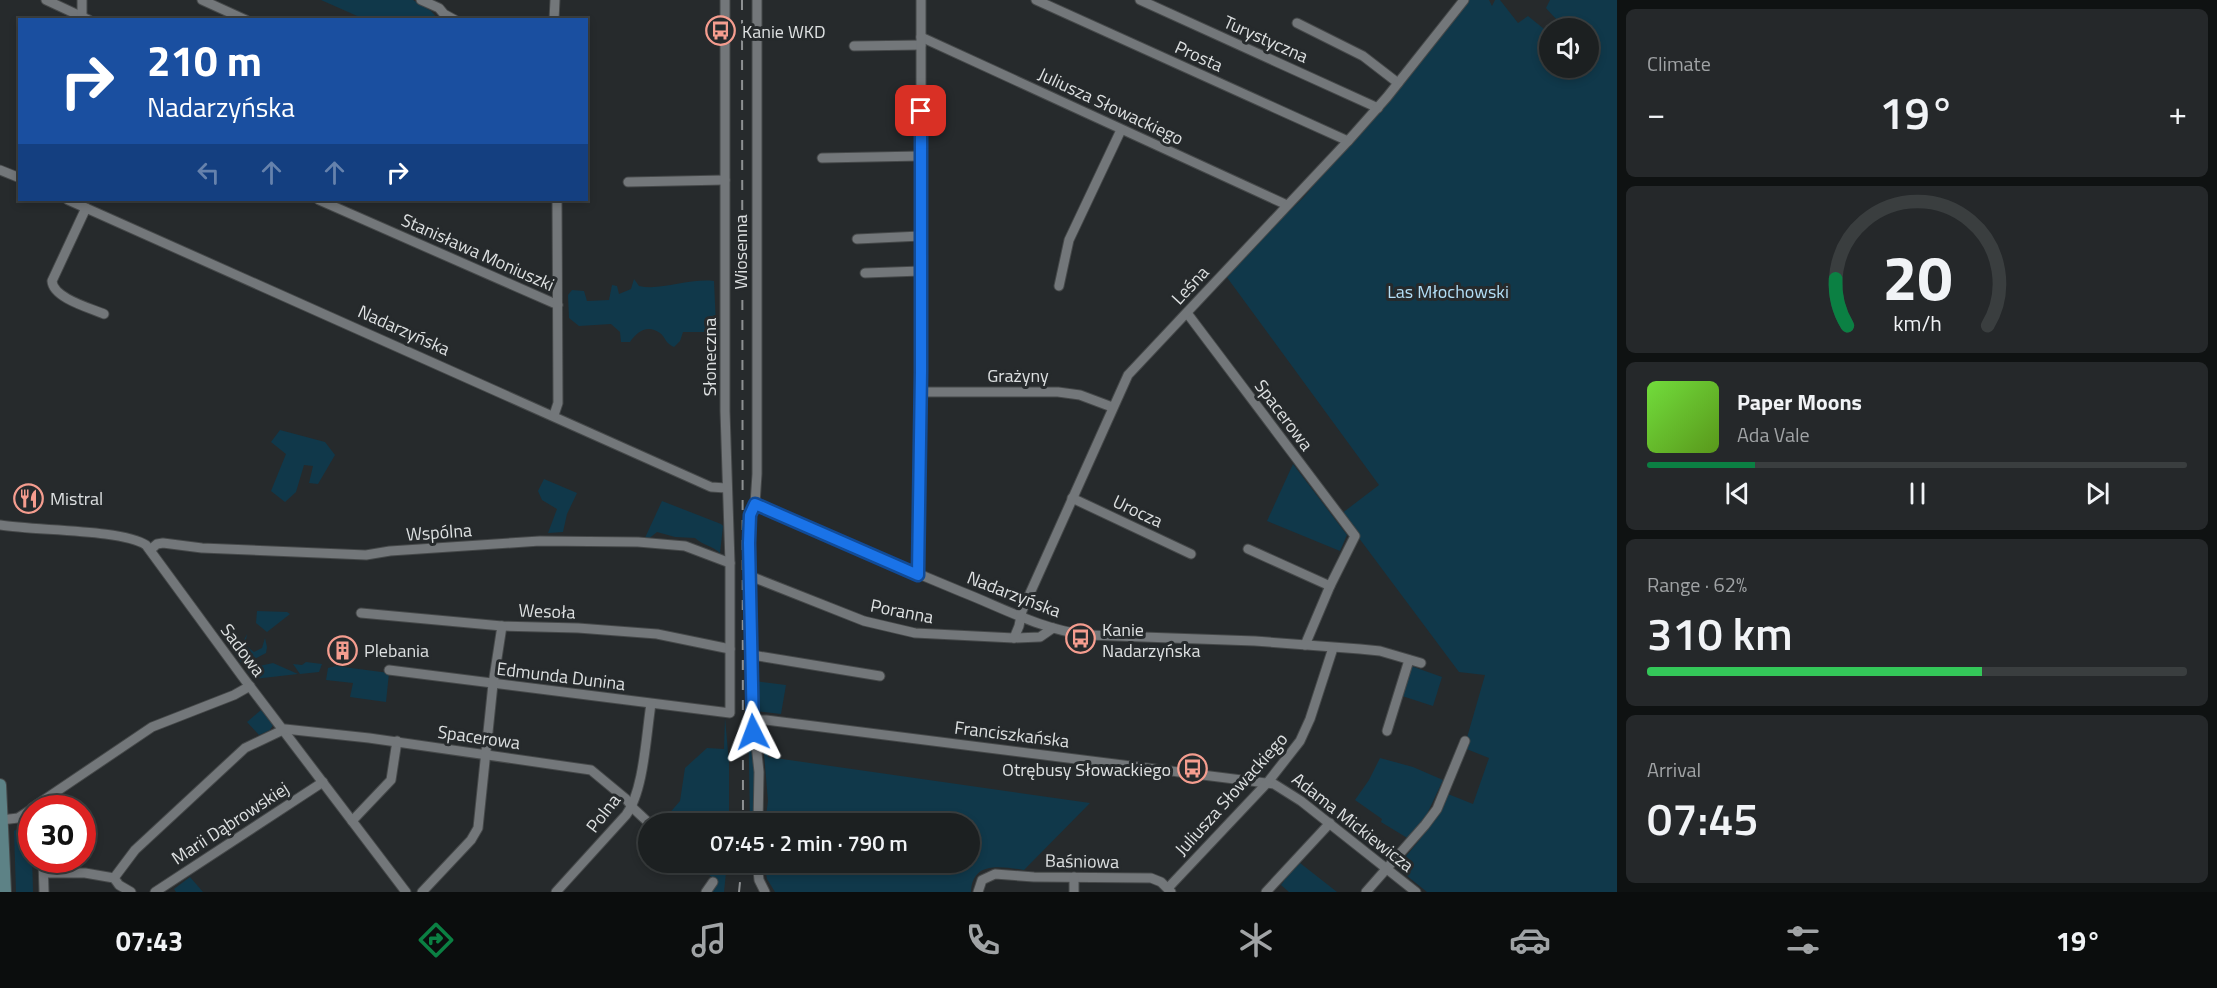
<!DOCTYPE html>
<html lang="en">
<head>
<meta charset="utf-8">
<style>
	body { margin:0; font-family:"Titillium Web",sans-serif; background:#25282a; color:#f1f3f6; height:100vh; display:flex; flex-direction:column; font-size:22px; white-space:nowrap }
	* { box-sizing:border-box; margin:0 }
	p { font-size:20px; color:#a0a3a5 }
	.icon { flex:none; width:33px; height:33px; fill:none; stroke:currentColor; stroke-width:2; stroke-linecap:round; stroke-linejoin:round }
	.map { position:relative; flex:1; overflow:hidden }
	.panel { display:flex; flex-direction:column; gap:9px; padding:9px; background:#0f1212; width:600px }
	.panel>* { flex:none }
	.top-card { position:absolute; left:18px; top:18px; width:570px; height:183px; border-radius:0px; box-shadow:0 3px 9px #0003,0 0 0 2px #3a3e3f; background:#1a4fa0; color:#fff; overflow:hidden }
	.fabs { position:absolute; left:1539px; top:18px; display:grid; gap:12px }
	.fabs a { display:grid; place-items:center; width:60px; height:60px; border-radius:50%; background:#1c2021; box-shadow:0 3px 9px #0003,0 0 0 2px #3a3e3f; font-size:30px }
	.speed { position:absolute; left:18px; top:795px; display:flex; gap:12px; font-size:30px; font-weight:700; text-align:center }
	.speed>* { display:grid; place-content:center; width:78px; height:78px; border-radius:50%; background:#1c2021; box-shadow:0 3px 9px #0003,0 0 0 2px #3a3e3f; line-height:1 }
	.speed .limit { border:9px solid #d22; background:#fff; color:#111 }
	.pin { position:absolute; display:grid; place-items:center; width:51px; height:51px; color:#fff; margin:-26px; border-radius:12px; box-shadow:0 3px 9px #0006 }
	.me { position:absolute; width:66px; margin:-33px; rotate:357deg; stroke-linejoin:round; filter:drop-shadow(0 0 4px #0008) }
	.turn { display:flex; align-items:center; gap:21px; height:126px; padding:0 30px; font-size:27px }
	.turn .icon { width:78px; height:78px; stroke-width:2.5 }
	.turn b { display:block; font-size:42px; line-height:51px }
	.lanes { display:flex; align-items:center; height:57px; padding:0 30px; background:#0003; justify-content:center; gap:30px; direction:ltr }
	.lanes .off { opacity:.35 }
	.big { font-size:45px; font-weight:600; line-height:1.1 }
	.panel .widget { flex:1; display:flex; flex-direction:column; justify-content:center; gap:9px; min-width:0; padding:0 21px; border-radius:9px; background:#25282a }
	.panel .dial { align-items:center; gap:0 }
	.dial svg { height:156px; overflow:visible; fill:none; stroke:#3a3e3f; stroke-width:7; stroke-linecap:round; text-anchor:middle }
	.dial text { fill:#f1f3f6; stroke:none }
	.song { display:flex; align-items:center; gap:18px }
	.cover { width:72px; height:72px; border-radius:9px; background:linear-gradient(135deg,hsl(100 70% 55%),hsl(90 70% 35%)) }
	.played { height:6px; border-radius:3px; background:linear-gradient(90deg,#0b8043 20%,#3a3e3f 20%) }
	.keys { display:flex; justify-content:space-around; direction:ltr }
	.heat { display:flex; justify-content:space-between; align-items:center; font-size:33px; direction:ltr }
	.charge { height:9px; border-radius:4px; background:linear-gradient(90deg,#34c759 62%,#3a3e3f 0) }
	.trip { position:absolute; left:638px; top:813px; width:342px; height:60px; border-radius:30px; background:#1c2021; box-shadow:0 3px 9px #0003,0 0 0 2px #3a3e3f; font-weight:600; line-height:60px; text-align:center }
	.tab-bar { display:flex; height:96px; justify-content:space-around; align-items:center; background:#0b0d0d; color:#a0a3a5 }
	.tab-bar .icon { width:42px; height:42px }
	.tab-bar .on { color:#0b8043 }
	.tab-bar b { font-size:27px; color:#f1f3f6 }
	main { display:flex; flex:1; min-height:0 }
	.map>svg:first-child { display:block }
</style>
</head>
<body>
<main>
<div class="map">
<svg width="1617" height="892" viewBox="0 0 1617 892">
	<rect width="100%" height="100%" fill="#262a2c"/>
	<!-- green -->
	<g fill="#10384a">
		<polygon points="321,0 413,0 431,11 438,19 364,19"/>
		<path d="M1468,0H1489L1492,6L1495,0H1500L1518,23L1528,16L1549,33L1550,68H1588V28C1564,28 1562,26 1546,8L1550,0H1617V892H1427L1396,867C1418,844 1434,822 1448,794L1473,804L1489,758L1464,748L1485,675L1459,672L1341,514L1379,485L1226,276L1256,242L1303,198Z"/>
		<path d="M634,279L639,286C661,291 689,278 714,281L716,326L712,332H683L680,341L674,347C665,343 666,338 660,333C647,324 637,332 630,342H621L620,332L611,324L579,326L569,318L568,295L572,290L584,291L587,301L609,300L612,285L617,286L619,294L631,289Z"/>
		<polygon points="280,430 325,442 335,455 318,484 309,483 313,466 304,465 296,492 285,502 271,491 286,454 271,442"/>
		<polygon points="1293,464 1347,535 1340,551 1267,521"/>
		<polygon points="544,479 577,493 567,514 563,532 548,533 557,509 542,500 538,491"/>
		<path d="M662,501L721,524L723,526L720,553C713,546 702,545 695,538L675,537L657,532L647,540H644Z"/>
		<polygon points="257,611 287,612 290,614 267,632 256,623"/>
		<polygon points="223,631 238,652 245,647 244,640 247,634 245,645 254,652 262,648 265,638 267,647 266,653 243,665 235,654 237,652"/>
		<polygon points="306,662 322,664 319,672 300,674 293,664 302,665"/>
		<polygon points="273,663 298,674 254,679 246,669"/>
		<polygon points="336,666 389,673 386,702 350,697 353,683 326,680 328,668"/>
		<polygon points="1411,666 1442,677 1433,706 1402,696"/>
		<polygon points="755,681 786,685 781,714 756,711"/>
		<polygon points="748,707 749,707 755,769 754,823 750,823"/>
		<polygon points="261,710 273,725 270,730 259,735 247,722"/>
		<polygon points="725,718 729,763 729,823 661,823 680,801 685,768 707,748 724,749"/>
		<path d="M766,726L765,735L768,736V757L1090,803L1024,870C1003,867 972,860 971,892H775L767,879L764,863L969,862V824L765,823L768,801L762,730Z"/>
		<polygon points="1380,758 1413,767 1443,780 1427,814 1409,839 1381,822 1382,819 1355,800 1369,780"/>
		<polygon points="31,819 33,892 16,892 14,831"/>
		<polygon points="696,863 727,863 724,892 711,892 718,883"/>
		<polygon points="1300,863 1337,892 1289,892 1281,885 1284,881 1283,880"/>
		<polygon points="190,877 203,892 176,892 174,889"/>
	</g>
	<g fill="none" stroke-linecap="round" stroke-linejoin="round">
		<defs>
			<g id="street">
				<polyline points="46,0 89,20"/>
				<polyline points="82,0 82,20"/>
				<polyline points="202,0 246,20"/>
				<polyline points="421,0 439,8 444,14 455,20"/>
				<polyline points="757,0 757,474 755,504 750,518 749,543 752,706 759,772 758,824"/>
				<polyline points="1036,0 1348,141"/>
				<polyline points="1140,0 1378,108"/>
				<polyline points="554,20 555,0"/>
				<polyline points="1297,23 1363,56 1398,83"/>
				<polyline points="921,37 1287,205"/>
				<polyline points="854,46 921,45"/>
				<polyline points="822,158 921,156"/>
				<polyline points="0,170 20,178"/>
				<polyline points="628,182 725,180"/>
				<polyline points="68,200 711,487 726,488"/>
				<polyline points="319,200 558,305"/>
				<path d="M86,208L52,281C53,298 90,308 104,314"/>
				<polyline points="857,239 921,236"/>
				<polyline points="865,273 921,271"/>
				<polyline points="1059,286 1069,240 1121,130"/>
				<polyline points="1187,313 1355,536 1330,586 1305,645"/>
				<polyline points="921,392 1058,392 1080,395 1112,407"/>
				<polyline points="554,415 558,403 557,200"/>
				<polyline points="1072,498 1191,554"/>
				<path d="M755,504C824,534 892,563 962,592C1003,608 1042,630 1087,635L1255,641L1360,649L1380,651L1421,663"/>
				<path d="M0,525C34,531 122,529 146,545L242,676L406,892"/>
				<polyline points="1248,549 1330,586"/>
				<polyline points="150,550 157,544 163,543 202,548 366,555 390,551 540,541 638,542 685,546 730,563"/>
				<polyline points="918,575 921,392 921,0"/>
				<polyline points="750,576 864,621 915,633 1014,638 1040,637 1053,628"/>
				<polyline points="361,613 502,626 578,628 657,634 730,649"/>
				<polyline points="1014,638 1019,626 1022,611 1128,375 1348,141 1387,97 1464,0"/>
				<polyline points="752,655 880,676"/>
				<polyline points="389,670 730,713 730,563 725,411 725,0"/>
				<polyline points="753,720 766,720 1274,784 1301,801 1416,892"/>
				<polyline points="1387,731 1409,660"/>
				<polyline points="32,808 152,727 234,695 250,686"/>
				<polyline points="1,820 18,818 32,809"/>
				<polyline points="352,821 391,780 397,741"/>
				<polyline points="43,860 44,892"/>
				<polyline points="757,862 759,880 765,892"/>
				<polyline points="44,873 85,873 114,878"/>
				<polyline points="1168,888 1268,782 1300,741 1310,719 1333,648"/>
				<polyline points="131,892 119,885 114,878 135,850 245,748 285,729 369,738 591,770 626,799 634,809 650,824"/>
				<polyline points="155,892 323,782"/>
				<polyline points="422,892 471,840 478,828 493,684 502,626"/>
				<path d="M556,892L626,815C644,791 646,735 651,704"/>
				<polyline points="706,892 713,882"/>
				<polyline points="978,892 982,880 995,874 1034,877 1151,878 1161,882 1171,892"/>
				<polyline points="1074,892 1074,877"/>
				<polyline points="1266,892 1330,823"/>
				<polyline points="1366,892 1425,825 1437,809 1465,741"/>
			</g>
			<polyline id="secondary" points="0,785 5,892"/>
		</defs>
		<!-- street casing -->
		<use href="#street" stroke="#454849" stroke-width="11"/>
		<!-- secondary casing -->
		<use href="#secondary" stroke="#454849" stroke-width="14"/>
		<!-- street -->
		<use href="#street" stroke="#73777a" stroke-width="9"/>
		<!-- secondary -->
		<use href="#secondary" stroke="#5d8286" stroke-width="12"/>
		<!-- rail -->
		<g stroke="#8d9092" stroke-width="2" stroke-dasharray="10 10" stroke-linecap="butt">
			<polyline points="742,0 743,824"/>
			<polyline points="739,892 742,862"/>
		</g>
	</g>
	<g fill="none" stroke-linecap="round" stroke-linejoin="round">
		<defs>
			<polyline id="route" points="753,732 749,543 750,515 755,504 918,575 921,372 921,111"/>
		</defs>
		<!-- route casing -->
		<use href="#route" stroke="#114b97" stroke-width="15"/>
		<!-- route -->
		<use href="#route" stroke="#1a73e8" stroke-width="10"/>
	</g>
	<!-- icons -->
	<defs>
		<symbol id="bus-ring" viewBox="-11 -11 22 22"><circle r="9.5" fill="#262a2c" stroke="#f59d8f" stroke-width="1.5"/><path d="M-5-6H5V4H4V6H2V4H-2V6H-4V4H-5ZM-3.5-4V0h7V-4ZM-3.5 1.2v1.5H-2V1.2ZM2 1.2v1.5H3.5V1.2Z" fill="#f59d8f"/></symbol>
		<symbol id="restaurant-ring" viewBox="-11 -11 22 22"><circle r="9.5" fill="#262a2c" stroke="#f59d8f" stroke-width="1.5"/><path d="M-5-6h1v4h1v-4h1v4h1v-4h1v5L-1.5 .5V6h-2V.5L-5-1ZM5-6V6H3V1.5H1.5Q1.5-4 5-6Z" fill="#f59d8f"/></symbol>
		<symbol id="building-ring" viewBox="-11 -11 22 22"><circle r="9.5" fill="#262a2c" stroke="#f59d8f" stroke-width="1.5"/><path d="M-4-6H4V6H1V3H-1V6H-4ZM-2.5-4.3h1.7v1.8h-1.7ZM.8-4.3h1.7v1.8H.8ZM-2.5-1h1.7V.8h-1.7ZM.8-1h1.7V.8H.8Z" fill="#f59d8f"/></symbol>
	</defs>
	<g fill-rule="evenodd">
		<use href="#bus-ring" x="704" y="14" width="33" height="33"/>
		<use href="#restaurant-ring" x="12" y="482" width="33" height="33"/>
		<use href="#bus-ring" x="1064" y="622" width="33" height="33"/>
		<use href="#building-ring" x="326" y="634" width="33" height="33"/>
		<use href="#bus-ring" x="1176" y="752" width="33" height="33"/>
	</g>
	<g text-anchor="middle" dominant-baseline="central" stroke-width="6" stroke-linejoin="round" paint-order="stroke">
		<!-- poi labels -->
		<g font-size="18" fill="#dde0e1" stroke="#262a2c" text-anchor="start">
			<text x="742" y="31">Kanie WKD</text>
			<text x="50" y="498">Mistral</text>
			<text x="1102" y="629">Kanie<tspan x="1102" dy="21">Nadarzyńska</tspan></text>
			<text x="364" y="650">Plebania</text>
			<text x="1171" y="769" text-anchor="end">Otrębusy Słowackiego</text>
		</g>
		<!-- street labels -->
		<g font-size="18" fill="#dde0e1" stroke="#262a2c">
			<text transform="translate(1266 39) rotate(24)">Turystyczna</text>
			<text transform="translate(1199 56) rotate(24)">Prosta</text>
			<text transform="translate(1111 106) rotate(25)">Juliusza Słowackiego</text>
			<text transform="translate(478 252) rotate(24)">Stanisława Moniuszki</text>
			<text transform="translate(740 252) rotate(-90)">Wiosenna</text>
			<text transform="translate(1190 285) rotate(-47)">Leśna</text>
			<text transform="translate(404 330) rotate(24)">Nadarzyńska</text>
			<text transform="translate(709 357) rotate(-90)">Słoneczna</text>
			<text x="1018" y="375">Grażyny</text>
			<text transform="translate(1284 415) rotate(53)">Spacerowa</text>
			<text transform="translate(1138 511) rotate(25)">Urocza</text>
			<text transform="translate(439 532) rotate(-4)">Wspólna</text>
			<text transform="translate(1014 594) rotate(21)">Nadarzyńska</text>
			<text transform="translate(547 611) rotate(2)">Wesoła</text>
			<text transform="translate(902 611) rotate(11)">Poranna</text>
			<text transform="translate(243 650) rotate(53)">Sadowa</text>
			<text transform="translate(561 676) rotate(7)">Edmunda Dunina</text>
			<text transform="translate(1012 734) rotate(7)">Franciszkańska</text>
			<text transform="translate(479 737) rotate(8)">Spacerowa</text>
			<text transform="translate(1231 794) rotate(-48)">Juliusza Słowackiego</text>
			<text transform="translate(603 813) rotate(-52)">Polna</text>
			<text transform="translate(1353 822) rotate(38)">Adama Mickiewicza</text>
			<text transform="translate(230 823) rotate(-33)">Marii Dąbrowskiej</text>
			<text transform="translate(1082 861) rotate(1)">Baśniowa</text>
		</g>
		<!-- park labels -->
		<g font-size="18" fill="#b3def6" stroke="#262a2c">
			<text x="1448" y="291">Las Młochowski</text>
		</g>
	</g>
</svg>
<div class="fabs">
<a><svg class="icon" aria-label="sound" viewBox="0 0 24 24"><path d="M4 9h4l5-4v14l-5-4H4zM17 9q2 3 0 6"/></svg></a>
</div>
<div class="speed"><div class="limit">30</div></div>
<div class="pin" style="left:921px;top:111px;background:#d93025"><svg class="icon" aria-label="arrive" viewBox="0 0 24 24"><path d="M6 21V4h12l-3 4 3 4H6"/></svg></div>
<svg class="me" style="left:753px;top:732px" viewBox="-20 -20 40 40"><path d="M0-17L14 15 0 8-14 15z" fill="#1a73e8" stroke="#fff" stroke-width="4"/></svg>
<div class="trip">07:45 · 2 min · 790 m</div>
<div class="top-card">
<div class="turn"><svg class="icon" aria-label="right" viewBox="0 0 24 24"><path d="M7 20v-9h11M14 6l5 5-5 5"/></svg><div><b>210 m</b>Nadarzyńska</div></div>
<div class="lanes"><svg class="icon off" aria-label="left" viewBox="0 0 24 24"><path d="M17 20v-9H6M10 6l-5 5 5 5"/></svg><svg class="icon off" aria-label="ahead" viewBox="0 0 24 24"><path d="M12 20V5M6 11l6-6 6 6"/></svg><svg class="icon off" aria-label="ahead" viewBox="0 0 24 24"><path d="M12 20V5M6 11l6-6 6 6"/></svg><svg class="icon" aria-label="right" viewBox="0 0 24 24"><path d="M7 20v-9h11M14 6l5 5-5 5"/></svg></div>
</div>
</div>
<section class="panel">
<div class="widget"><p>Climate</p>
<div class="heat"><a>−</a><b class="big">19°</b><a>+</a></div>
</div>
<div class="widget dial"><svg viewBox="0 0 100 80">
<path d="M14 69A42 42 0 1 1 86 69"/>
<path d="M14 69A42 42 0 0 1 8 45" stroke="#0b8043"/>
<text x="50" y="56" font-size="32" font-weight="700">20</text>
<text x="50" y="72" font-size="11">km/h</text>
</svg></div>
<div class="widget">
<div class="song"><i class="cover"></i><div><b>Paper Moons</b><p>Ada Vale</p></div></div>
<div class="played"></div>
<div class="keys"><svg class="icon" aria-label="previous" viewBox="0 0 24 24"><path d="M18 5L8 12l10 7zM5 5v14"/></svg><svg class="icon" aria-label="pause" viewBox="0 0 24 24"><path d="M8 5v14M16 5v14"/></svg><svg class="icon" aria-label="next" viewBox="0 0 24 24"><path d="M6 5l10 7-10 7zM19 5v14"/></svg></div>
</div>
<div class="widget"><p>Range · 62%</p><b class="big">310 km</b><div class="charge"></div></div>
<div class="widget"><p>Arrival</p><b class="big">07:45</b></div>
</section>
</main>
<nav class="tab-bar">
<b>07:43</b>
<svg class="icon on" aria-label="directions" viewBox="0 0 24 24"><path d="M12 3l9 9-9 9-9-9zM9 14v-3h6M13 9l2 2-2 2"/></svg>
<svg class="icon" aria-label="music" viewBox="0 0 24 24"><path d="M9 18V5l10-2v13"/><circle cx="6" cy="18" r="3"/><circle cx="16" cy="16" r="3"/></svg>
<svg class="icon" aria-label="phone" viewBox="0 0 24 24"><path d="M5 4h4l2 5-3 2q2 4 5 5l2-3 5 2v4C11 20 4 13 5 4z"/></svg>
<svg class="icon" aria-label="climate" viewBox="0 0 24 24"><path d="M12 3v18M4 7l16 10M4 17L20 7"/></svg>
<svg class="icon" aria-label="car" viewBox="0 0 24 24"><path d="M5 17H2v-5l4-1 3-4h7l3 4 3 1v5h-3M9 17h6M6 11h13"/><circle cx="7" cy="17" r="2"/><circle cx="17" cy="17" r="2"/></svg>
<svg class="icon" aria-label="filters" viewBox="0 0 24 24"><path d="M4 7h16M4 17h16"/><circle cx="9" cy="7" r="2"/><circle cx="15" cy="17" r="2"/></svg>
<b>19°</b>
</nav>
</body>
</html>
